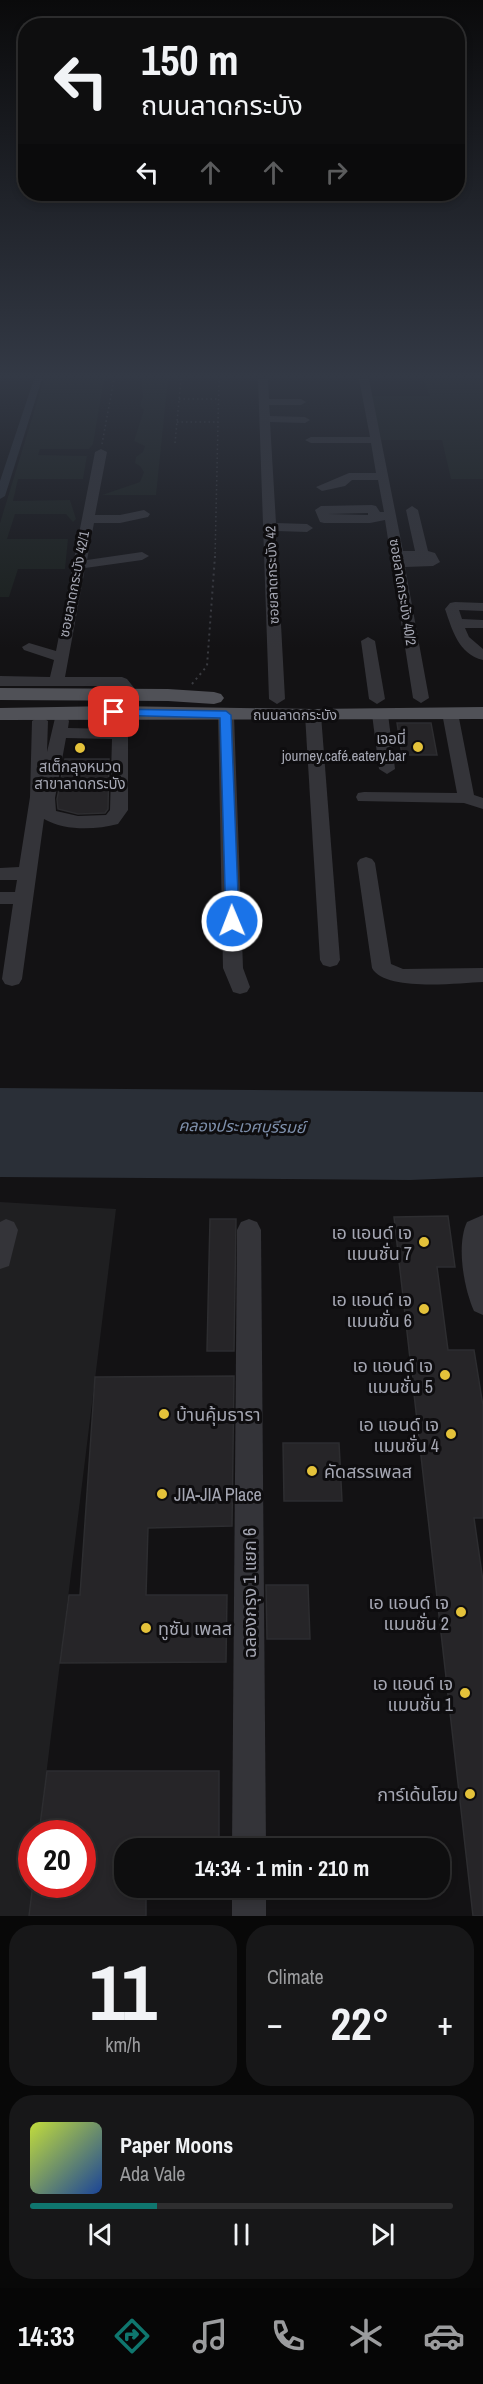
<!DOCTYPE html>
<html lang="en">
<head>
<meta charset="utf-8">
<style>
	body { margin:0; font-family:"Archivo Narrow","Noto Sans Thai",sans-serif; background:#171718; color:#f1f3f6; height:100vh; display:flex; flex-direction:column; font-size:22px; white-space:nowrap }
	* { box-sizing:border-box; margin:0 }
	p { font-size:20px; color:#9b9c9e }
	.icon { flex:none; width:33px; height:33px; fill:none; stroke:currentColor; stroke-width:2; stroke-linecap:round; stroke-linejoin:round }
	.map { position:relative; height:1916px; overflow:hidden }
	.side { display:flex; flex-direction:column; gap:9px; padding:9px; background:#080808; flex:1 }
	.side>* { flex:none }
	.hud { position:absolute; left:18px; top:18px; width:447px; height:183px; border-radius:24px; box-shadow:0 3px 9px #0003,0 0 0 2px #2e2e2f; background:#0e0e0f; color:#f1f3f6; overflow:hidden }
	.speed { position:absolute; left:18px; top:1820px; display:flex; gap:12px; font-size:30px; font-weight:700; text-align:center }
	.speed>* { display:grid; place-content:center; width:78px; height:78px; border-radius:50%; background:#0e0e0f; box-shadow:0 3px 9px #0003,0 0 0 2px #2e2e2f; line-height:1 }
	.speed .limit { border:9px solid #d22; background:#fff; color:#111 }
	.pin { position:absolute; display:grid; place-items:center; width:51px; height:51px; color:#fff; margin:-26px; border-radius:12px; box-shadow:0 3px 9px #0006 }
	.me { position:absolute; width:66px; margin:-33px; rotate:359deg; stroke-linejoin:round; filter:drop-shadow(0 0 4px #0008) }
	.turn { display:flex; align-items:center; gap:21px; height:126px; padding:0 24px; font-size:27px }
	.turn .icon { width:78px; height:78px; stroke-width:2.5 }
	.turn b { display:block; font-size:42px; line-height:51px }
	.lanes { display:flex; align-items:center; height:57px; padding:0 24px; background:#0003; justify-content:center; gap:30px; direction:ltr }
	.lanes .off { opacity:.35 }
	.big { font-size:45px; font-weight:700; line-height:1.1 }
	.side .tile { flex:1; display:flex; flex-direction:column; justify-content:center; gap:9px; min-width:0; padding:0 21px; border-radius:24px; background:#171718 }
	.side .dial { align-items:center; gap:0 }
	.dial b { font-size:78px; line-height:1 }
	.song { display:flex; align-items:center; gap:18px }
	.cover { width:72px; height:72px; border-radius:9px; background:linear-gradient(135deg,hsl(70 70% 55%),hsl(220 70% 35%)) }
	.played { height:6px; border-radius:3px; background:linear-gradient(90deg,#0f766e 30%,#2e2e2f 30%) }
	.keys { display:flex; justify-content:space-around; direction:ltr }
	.heat { display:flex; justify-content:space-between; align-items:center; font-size:33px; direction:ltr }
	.side .tiles { flex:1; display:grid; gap:9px; grid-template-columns:1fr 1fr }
	.tile:last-child { grid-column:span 2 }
	.trip { position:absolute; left:114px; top:1838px; width:336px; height:60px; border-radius:24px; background:#0e0e0f; box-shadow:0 3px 9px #0003,0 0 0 2px #2e2e2f; font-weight:700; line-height:60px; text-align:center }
	.dock { display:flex; height:96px; justify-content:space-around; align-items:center; background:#060606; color:#9b9c9e }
	.dock .icon { width:42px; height:42px }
	.dock .on { color:#0f766e }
	.dock b { font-size:27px; color:#f1f3f6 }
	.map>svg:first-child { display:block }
</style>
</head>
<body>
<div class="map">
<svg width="483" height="1916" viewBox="0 0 483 1916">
	<rect width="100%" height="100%" fill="#131214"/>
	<!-- built -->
	<polygon fill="#1f1f21" points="0,1202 116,1209 39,1833 32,1833 33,1884 29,1916 0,1916"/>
	<!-- green -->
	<g fill="#191e1b">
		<polygon points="44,379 104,379 93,444 89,449 40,449 38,455 87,456 83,479 18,479 13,501 70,500 76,519 73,522 66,514 15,514 7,539 68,539 65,569 18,569 9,597 0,597 0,523"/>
		<polygon points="141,379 168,379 156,495 102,495 140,482 144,472 140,466 135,463 136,457 143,452 145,446 134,441 144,410 140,406 143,396"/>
		<polygon points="423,379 483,379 483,479 451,479 442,440 379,440 369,396 430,396"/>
	</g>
	<!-- water -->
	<polygon fill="#2a2f37" points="0,1088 483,1092 483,1177 410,1180 0,1177"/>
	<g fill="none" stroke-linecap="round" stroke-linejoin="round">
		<!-- canal -->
		<polygon fill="#2a2f37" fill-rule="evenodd" points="34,379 42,379 5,496 0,499 0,481"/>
	</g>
	<!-- building -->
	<g fill="#262528" stroke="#2d2d30" stroke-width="1.5">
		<polygon points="397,723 431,723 437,755 402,755"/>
		<polygon points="65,759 109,759 108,809 105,813 78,814 58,809 57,799"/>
		<polygon points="448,1216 455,1267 437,1267 448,1350 474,1350 483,1406 483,1518 474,1518 483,1581 483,1916 473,1916 394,1217"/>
		<polygon points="210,1219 236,1219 234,1351 207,1351"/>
		<polygon points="234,1376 232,1526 148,1528 146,1595 227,1595 226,1662 60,1663 69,1595 80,1595 95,1377"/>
		<polygon points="283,1443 339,1443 342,1501 284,1501"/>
		<polygon points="266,1585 308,1585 310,1639 267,1639"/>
		<polygon points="47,1771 219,1771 219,1848 124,1848 124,1887 146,1887 146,1916 29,1916 33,1884 82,1884 82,1833 39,1833"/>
	</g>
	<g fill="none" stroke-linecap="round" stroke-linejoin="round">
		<!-- path-far1 -->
		<g stroke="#3a3b40" stroke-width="1.5" stroke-dasharray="1.5 3" stroke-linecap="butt">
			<polyline points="179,399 218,399"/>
			<polyline points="177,422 218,422"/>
			<polyline points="175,443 181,379"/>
			<polyline points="102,444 114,379"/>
			<polyline points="215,558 219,379"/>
		</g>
		<!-- path -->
		<polyline stroke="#3a3b40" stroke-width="2" stroke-dasharray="2 4" stroke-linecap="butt" points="192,684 207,666 215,556"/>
		<!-- minor -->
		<g fill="#343439" fill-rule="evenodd">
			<polygon points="258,379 268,379 269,399 301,399 306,402 301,405 269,405 270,416 305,417 310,420 305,423 270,422 276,523 307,524 313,528 307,532 276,531 285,699 277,704 269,699"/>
			<path d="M359,379H369L403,551H415L406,510L412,506L418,510L428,551L435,553L440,562L433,566L405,567L429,698L421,703L413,698L385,520L370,523H324L320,522L315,510L321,506L372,505L376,506L380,512H384L378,480H352L345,486L322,491L316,487L349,473H376L371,443H311L305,440L311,437H370ZM368,513V515L328,514Z"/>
			<polygon points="101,449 107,452 95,515 120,515 144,510 150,514 148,517 120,523 94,523 87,560 142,552 149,556 142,560 85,568 65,677 122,677 127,679 139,694 136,697 126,697 118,686 0,686 0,676 50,677 54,660 24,650 22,647 29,643 56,651 95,452"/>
			<path d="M455,602L483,603V611L459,610L462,619L483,620V628H465L469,637L483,649V660C458,654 452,629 445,609L450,603Z"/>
			<polygon points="368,637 375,641 385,699 377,704 369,699 361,641"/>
			<polygon points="450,708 458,713 474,795 483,798 483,809 464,803 358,801 356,797 358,793 364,792 457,793 442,713"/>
			<polygon points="380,709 388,714 395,769 387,774 379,769 372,714"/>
			<polygon points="226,710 234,715 243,968 250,987 247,992 240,994 233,992 223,968 218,715"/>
			<polygon points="313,710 321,715 340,960 337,965 330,967 323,965 320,960 305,715"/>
			<path d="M123,714L131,719L128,734V810L118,824C95,830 65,831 44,819L22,979L19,984L12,986L5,984L2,979L13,904H0V892H15L17,880H0V868L19,867L30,797L32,721L40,716L48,721L47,752L55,718H67L69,721L68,728L113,729L115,719ZM66,738L112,739L110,810L106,815L78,816L56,811L55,798Z"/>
			<path d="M366,857L372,859L375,863L391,964L403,969L483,968V982C458,983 385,992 372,968L357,863L360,859Z"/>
			<path d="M483,1215V1315L474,1311C464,1289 456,1245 467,1222Z"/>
			<polygon points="6,1219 14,1222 18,1230 9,1266 0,1269 0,1222"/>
			<polygon points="249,1219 257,1222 261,1230 266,1848 232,1848 237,1230 241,1222"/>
			<rect x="232" y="1887" width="34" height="29"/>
		</g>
		<!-- major -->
		<g fill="#505157" fill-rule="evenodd">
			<polygon points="0,688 168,689 214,692 221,694 224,698 221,702 214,704 168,701 0,700"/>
			<polygon points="114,706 313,709 483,707 483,719 0,720 0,708"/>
		</g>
	</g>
	<!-- sky -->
	<linearGradient id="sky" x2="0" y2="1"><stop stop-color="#0a0a0b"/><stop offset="0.58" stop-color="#333945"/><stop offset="1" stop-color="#333945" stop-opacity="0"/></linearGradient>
	<rect width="483" height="648" fill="url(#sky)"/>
	<!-- route -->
	<polygon fill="#1a73e8" stroke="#114b97" stroke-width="1.5" points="114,709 226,711 231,715 239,921 237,924 228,924 226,921 220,718 110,715 108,712"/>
	<!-- markers -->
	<g fill="#e4c23a" stroke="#0e0d0f" stroke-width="2">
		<circle cx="418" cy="747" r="6"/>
		<circle cx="80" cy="748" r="6"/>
		<circle cx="424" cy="1242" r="6"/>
		<circle cx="424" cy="1309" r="6"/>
		<circle cx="445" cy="1375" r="6"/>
		<circle cx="164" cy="1414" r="6"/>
		<circle cx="451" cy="1434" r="6"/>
		<circle cx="312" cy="1471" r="6"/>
		<circle cx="162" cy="1494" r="6"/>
		<circle cx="461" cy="1612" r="6"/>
		<circle cx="146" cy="1628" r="6"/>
		<circle cx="465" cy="1693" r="6"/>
		<circle cx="470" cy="1794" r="6"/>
	</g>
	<g text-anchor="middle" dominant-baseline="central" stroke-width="6" stroke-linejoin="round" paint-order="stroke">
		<!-- far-street labels -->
		<g font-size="14" fill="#a5a7b3" stroke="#0e0d0f">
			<text transform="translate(272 575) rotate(-92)">ซอยลาดกระบัง 42</text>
			<text transform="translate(74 584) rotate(-79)">ซอยลาดกระบัง 42/1</text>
			<text transform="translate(403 592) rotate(81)">ซอยลาดกระบัง 40/2</text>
			<text x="295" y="715">ถนนลาดกระบัง</text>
		</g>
		<!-- poi labels -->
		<g font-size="15" fill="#a5a7b3" stroke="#0e0d0f" text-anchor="end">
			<text x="406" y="738">เจอนี่<tspan x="406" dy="17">journey.café.eatery.bar</tspan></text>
			<text x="80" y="766" text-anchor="middle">สเต็กลุงหนวด<tspan x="80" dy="17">สาขาลาดกระบัง</tspan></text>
		</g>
		<!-- water labels -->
		<g font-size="16" font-style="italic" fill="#7e90ac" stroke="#0e0d0f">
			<text transform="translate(242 1126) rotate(1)">คลองประเวศบุรีรมย์</text>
		</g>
		<!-- near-poi labels -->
		<g font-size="18" fill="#a5a7b3" stroke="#0e0d0f" text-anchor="end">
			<text x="412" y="1232">เอ แอนด์ เจ<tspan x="412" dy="21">แมนชั่น 7</tspan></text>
			<text x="412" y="1299">เอ แอนด์ เจ<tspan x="412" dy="21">แมนชั่น 6</tspan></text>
			<text x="433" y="1365">เอ แอนด์ เจ<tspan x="433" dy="21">แมนชั่น 5</tspan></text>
			<text x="176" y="1414" text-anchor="start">บ้านคุ้มธารา</text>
			<text x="439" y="1424">เอ แอนด์ เจ<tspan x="439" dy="21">แมนชั่น 4</tspan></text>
			<text x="324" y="1471" text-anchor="start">คัดสรรเพลส</text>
			<text x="174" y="1494" text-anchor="start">JIA-JIA Place</text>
			<text x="449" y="1602">เอ แอนด์ เจ<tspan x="449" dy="21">แมนชั่น 2</tspan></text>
			<text x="158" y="1628" text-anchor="start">ทูซัน เพลส</text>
			<text x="453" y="1683">เอ แอนด์ เจ<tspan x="453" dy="21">แมนชั่น 1</tspan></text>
			<text x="458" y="1794">การ์เด้นโฮม</text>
		</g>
		<!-- near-street labels -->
		<g font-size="18" fill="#a5a7b3" stroke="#0e0d0f">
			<text transform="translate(249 1593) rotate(-90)">ฉลองกรุง 1 แยก 6</text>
		</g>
	</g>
</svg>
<div class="speed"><div class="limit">20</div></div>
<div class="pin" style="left:114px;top:712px;background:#d93025"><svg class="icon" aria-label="arrive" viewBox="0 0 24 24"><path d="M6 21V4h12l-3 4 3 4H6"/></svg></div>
<svg class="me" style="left:232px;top:921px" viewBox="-20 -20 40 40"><circle r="17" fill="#1a73e8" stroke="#fff" stroke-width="3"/><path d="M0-11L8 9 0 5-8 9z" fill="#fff"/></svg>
<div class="trip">14:34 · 1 min · 210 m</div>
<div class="hud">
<div class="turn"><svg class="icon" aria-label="left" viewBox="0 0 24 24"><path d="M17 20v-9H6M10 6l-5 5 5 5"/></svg><div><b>150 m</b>ถนนลาดกระบัง</div></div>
<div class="lanes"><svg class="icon" aria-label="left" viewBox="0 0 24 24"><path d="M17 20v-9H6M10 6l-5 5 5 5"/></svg><svg class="icon off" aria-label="ahead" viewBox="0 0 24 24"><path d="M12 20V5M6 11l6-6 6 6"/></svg><svg class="icon off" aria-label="ahead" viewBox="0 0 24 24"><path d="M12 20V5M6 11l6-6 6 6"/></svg><svg class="icon off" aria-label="right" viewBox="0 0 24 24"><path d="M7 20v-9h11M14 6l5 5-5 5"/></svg></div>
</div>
</div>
<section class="side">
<div class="tiles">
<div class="tile dial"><b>11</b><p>km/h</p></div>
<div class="tile"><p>Climate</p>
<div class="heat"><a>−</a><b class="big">22°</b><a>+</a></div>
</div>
<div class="tile">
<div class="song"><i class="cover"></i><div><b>Paper Moons</b><p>Ada Vale</p></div></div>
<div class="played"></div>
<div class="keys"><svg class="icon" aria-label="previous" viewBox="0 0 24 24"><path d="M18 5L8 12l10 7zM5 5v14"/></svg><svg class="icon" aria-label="pause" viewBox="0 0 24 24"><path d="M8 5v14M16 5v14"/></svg><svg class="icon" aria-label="next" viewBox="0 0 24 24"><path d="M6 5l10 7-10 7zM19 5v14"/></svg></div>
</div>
</div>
</section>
<nav class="dock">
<b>14:33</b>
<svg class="icon on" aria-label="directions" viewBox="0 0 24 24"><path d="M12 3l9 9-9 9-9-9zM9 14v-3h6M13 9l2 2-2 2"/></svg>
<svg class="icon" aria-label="music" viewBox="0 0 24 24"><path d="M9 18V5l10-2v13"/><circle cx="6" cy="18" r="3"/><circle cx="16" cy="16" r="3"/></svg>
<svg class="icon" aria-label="phone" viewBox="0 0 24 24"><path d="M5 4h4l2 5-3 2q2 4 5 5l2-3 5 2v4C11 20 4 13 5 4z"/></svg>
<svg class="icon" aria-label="climate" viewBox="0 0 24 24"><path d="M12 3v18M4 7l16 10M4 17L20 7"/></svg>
<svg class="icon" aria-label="car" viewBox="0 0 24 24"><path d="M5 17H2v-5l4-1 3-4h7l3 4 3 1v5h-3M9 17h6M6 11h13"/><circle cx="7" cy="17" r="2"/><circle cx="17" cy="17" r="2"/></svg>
</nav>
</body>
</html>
